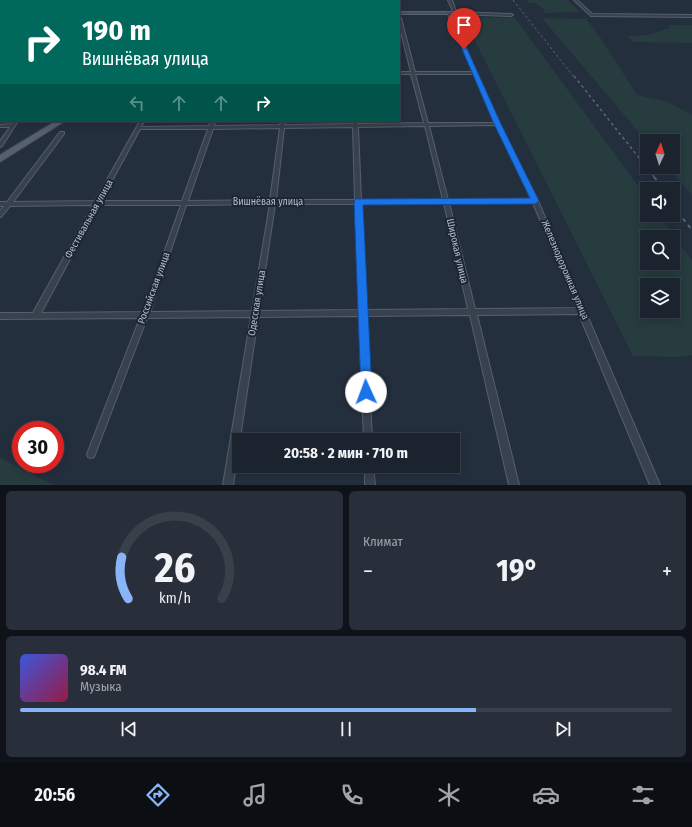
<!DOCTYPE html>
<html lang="ru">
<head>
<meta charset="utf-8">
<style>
	body { margin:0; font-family:"Fira Sans Condensed",sans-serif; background:#282f3a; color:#f1f3f6; height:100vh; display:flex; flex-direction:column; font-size:15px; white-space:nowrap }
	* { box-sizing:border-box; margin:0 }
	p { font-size:13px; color:#a0a4aa }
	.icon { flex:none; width:22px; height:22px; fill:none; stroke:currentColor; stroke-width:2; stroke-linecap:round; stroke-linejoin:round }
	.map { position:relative; height:485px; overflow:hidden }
	.side { display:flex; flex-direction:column; gap:6px; padding:6px; background:#0f1319; flex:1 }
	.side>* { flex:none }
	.hud { position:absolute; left:0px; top:0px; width:400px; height:122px; box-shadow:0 2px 10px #0003,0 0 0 1px #39404a; background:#00695c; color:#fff; overflow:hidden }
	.needle { width:26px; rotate:4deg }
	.buttons { position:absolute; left:640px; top:134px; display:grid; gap:8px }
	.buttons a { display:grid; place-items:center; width:40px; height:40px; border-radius:0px; background:#1b232e; box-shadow:0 2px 10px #0003,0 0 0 1px #39404a; font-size:20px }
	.speed { position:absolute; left:12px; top:421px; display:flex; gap:8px; font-size:20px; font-weight:700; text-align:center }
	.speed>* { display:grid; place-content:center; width:52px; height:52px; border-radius:50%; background:#1b232e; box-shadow:0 2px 10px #0003,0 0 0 1px #39404a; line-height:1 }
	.speed .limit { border:6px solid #d22; background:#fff; color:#111 }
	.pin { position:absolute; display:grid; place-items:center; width:34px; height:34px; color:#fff; margin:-41px -17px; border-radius:50% 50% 50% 0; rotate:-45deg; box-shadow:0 0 4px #0007 }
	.pin .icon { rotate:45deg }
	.me { position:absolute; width:44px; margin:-22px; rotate:358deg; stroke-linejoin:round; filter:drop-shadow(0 0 3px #0008) }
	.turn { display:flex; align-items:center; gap:14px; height:84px; padding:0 16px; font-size:18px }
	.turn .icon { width:52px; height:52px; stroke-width:2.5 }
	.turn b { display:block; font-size:28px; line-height:34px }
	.lanes { display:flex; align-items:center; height:38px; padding:0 16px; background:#0003; justify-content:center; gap:20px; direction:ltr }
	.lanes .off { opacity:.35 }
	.big { font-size:30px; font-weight:700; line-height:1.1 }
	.side .tile { flex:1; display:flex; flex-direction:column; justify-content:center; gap:6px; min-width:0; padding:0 14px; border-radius:6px; background:#282f3a }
	.side .dial { align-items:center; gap:0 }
	.dial svg { height:104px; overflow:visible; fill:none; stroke:#39404a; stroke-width:7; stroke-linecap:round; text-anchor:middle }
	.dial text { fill:#f1f3f6; stroke:none }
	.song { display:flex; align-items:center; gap:12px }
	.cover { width:48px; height:48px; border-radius:6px; background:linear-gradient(135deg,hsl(230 70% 55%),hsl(340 70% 35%)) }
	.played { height:4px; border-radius:2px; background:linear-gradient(90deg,#8ab4f8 70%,#39404a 70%) }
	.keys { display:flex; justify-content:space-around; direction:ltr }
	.heat { display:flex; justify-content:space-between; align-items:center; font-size:22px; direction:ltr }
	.side .tiles { flex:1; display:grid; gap:6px; grid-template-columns:1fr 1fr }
	.tile:last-child { grid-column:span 2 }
	.trip { position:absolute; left:232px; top:433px; width:228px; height:40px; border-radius:0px; background:#1b232e; box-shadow:0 2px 10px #0003,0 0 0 1px #39404a; font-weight:700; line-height:40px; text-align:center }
	.tab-bar { display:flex; height:64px; justify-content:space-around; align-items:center; background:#0b0e12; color:#a0a4aa }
	.tab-bar .icon { width:28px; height:28px }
	.tab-bar .active { color:#8ab4f8 }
	.tab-bar b { font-size:18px; color:#f1f3f6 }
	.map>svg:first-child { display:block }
</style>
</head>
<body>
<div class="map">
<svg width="692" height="485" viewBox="0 0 692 485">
	<rect width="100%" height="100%" fill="#242f3e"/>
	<!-- green -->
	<g fill="#263c3f" fill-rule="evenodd">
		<polygon points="527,0 567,0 580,12 543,13 545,10 536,3 529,3"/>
		<path d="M463,17L515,18L647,198V215H659L692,260V355L677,357L633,356ZM647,237H673V263H647ZM647,285H673V311H647Z"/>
		<polygon points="542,18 586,19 602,40 637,95 668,102 692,115 692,195 668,167 673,167 673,141 647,142"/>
		<polygon points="668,25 692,25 692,43 634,42 627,36 648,35 670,28"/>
		<polygon points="0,458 54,485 0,485"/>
	</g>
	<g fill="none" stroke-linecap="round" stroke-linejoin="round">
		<defs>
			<g id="minor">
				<rect x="19" y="0" width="2" height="1"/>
				<rect x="61" y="0" width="3" height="1"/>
				<polygon points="574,0 577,0 592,14 692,15 692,17 591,16"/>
				<path d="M447,12L450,13L500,124L538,201L660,485H650L579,314L477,315L519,485H509L470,315L366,316L372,440H364L359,316L258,317L233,485H223L251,317L147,318L94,457L91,458L88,457L87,454L140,318L0,319V313H33L93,205L10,206L2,216L0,217V211L4,206H0V202H7L60,132H64V134L13,202L95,201L140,121H144L141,127L209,126L211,121H215L214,126L280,125L281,121H285V125L353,124V121H357V124L424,123L411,74H399V72H411L399,24V17L401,18L415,72H473ZM415,74H474L495,123H428ZM496,125L531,199L448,200L429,126ZM425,126L443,200H361L358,127ZM353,127L355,200H276L284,128ZM280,128L270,200L188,201L213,129ZM140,129H208L182,201H101ZM444,203L468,309L366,310L361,204ZM449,203H533L577,308L475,309ZM270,204L252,311L150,312L186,205ZM275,204H356L359,310L259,311ZM99,205H181L143,312L41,313Z"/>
				<polygon points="456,12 511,14 513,15 511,16 455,14 455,12"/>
				<polygon points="14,121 18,121 2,146 0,147 0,141 10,127 0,127 0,125 12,124"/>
				<polygon points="365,466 373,466 375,485 365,485"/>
			</g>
			<polygon id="tertiary" points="448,0 452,0 457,14 454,13"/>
			<g id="secondary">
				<polygon points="399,12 456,12 458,13 456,14 399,14"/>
				<rect x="0" y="73" width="1" height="4"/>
			</g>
			<polygon id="primary" points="56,121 65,121 0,162 0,155"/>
		</defs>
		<!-- minor casing -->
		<use href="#minor" stroke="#565f6c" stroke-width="2"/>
		<!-- tertiary casing -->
		<use href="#tertiary" stroke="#565f6c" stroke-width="2"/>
		<!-- secondary casing -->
		<use href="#secondary" stroke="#565f6c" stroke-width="2"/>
		<!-- primary casing -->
		<use href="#primary" stroke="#414a57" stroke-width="2"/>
		<!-- minor -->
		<use href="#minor" fill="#38414e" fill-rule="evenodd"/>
		<!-- tertiary -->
		<use href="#tertiary" fill="#38414e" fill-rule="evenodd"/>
		<!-- secondary -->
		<use href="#secondary" fill="#465061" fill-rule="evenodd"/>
		<!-- primary -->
		<use href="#primary" fill="#56606e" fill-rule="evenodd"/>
		<!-- rail-far2 -->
		<polyline stroke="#5a6575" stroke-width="1" stroke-dasharray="2.5 2.5" stroke-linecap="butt" points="513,0 574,77"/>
		<!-- rail-far1 -->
		<polyline stroke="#5a6575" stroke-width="1.5" stroke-dasharray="3 3" stroke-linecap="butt" points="574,76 655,178"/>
		<!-- rail -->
		<g stroke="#5a6575" stroke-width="2" stroke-dasharray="4 4" stroke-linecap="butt">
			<polyline points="654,177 664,189"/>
			<polyline points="673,206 692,230"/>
		</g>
	</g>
	<!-- route -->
	<polygon fill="#1a73e8" stroke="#114b97" points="464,47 467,49 501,124 539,201 535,204 363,205 372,392 371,396 366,398 362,396 361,392 354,202 355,199 530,198 494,124 462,49"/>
	<g text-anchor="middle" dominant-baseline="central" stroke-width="4" stroke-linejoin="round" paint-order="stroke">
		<!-- street labels -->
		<g font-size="10" fill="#b4bcc9" stroke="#1d2633">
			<text x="268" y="202">Вишнёвая улица</text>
			<text transform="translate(89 219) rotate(-61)">Фестивальная улица</text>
			<text transform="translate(457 251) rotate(77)">Широкая улица</text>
			<text transform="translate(565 270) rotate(67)">Железнодорожная улица</text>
			<text transform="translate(154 288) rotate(-70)">Российская улица</text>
			<text transform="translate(257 303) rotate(-81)">Одесская улица</text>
		</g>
	</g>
</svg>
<div class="buttons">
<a><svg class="needle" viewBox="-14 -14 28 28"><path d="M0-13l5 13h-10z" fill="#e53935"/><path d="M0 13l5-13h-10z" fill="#a0a4aa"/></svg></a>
<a><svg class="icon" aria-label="sound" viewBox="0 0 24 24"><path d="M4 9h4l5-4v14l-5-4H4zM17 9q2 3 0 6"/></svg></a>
<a><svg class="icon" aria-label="search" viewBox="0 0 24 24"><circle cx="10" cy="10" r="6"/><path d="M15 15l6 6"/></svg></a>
<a><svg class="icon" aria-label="layers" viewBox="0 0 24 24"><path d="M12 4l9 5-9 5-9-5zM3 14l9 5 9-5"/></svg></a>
</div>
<div class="speed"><div class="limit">30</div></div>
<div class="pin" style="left:464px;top:49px;background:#d93025"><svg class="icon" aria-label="arrive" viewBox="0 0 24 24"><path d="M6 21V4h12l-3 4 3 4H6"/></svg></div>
<svg class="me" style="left:366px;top:392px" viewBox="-20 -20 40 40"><circle r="19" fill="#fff"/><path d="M0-13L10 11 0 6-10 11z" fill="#1a73e8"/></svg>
<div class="trip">20:58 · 2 мин · 710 m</div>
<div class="hud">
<div class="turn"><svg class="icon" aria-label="right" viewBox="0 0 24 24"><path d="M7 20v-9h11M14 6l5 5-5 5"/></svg><div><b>190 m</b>Вишнёвая улица</div></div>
<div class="lanes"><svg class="icon off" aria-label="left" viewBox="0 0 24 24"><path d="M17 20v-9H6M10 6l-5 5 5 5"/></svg><svg class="icon off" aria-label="ahead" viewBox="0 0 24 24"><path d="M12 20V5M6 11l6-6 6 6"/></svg><svg class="icon off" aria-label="ahead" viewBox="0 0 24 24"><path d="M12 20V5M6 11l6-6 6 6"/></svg><svg class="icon" aria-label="right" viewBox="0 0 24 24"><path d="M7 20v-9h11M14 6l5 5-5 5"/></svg></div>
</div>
</div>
<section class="side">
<div class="tiles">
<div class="tile dial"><svg viewBox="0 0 100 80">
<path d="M14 69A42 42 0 1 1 86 69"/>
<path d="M14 69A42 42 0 0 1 9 37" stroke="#8ab4f8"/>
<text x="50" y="56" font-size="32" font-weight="700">26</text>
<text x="50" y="72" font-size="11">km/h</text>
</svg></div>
<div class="tile"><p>Климат</p>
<div class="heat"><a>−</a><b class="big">19°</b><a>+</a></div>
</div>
<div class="tile">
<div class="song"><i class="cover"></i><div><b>98.4 FM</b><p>Музыка</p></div></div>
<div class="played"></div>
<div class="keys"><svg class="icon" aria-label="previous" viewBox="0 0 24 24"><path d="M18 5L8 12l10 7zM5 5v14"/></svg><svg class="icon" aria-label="pause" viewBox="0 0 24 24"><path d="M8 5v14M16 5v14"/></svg><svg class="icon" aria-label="next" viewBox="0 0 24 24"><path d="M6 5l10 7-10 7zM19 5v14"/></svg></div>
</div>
</div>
</section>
<nav class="tab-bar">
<b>20:56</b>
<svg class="icon active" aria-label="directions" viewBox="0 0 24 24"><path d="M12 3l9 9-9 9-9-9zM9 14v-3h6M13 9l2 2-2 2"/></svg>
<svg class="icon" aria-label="music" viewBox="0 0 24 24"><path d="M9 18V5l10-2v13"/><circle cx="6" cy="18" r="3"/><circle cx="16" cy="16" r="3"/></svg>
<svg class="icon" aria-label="phone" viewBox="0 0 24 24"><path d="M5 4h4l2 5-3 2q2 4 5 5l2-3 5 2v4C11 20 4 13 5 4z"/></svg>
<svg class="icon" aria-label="climate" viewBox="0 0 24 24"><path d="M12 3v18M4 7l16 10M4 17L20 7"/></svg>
<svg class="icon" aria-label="car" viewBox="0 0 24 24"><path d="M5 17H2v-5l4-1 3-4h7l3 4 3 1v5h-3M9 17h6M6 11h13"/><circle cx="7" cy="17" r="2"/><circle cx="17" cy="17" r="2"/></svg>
<svg class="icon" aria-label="filters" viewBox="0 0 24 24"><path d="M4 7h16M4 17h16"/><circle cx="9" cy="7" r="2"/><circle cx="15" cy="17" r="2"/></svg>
</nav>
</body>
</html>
